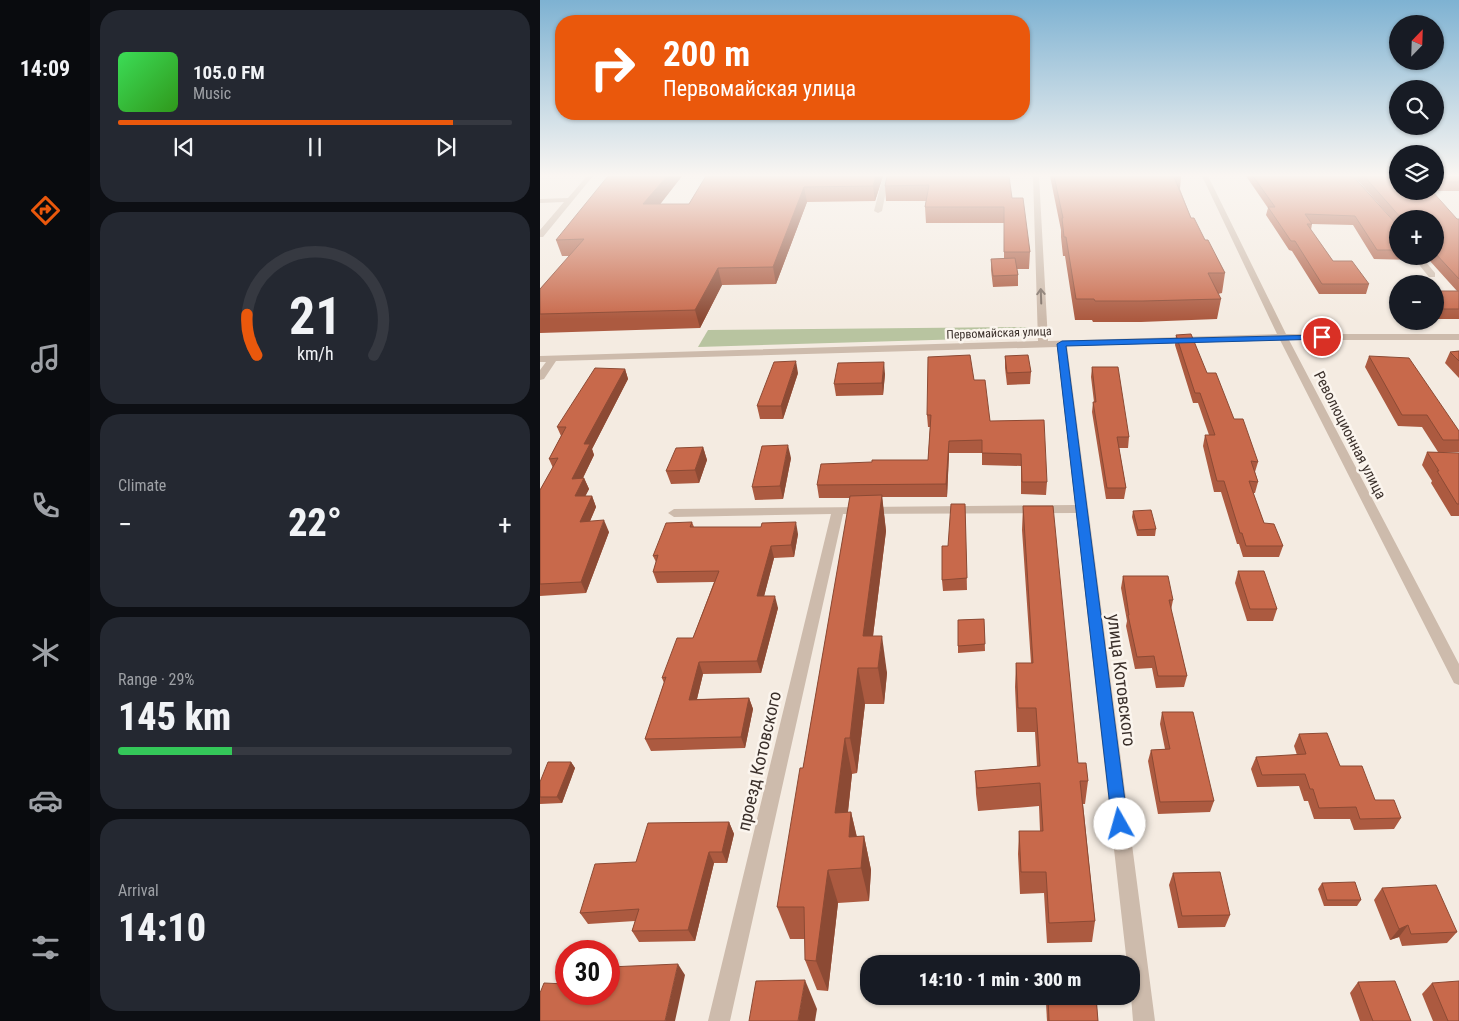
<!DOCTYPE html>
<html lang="en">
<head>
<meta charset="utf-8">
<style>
	body { margin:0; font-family:"Roboto Condensed",sans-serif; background:#242831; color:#f1f3f6; height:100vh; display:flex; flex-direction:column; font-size:19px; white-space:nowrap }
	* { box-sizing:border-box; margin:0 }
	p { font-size:16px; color:#9ea1a6 }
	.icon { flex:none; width:28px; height:28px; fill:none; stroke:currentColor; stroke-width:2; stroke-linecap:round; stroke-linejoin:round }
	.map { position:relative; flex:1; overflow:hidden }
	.sheet { display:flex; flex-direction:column; gap:10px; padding:10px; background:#0d0f14; width:450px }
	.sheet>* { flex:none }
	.guide { position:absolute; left:15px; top:15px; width:475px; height:105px; border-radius:20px; box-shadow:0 1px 4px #0004; background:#ea580c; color:#fff; overflow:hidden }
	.needle { width:32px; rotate:23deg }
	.tools { position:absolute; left:849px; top:15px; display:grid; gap:10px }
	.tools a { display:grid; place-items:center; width:55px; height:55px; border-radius:50%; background:#171b24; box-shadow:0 1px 4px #0004; font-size:25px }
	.speed { position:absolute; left:15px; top:940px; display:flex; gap:10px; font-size:25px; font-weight:700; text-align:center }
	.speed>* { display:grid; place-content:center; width:65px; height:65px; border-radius:50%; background:#171b24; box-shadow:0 1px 4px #0004; line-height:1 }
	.speed .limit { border:8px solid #d22; background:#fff; color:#111 }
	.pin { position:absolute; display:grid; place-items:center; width:42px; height:42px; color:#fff; margin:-21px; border:2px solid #fff; border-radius:50%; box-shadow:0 1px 5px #0007 }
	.me { position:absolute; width:55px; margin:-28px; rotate:353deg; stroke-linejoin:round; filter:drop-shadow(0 0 4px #0008) }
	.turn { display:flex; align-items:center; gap:18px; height:105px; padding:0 25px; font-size:22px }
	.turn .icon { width:65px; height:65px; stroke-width:2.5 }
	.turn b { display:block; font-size:35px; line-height:42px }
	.big { font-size:38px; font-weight:800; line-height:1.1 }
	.sheet .widget { flex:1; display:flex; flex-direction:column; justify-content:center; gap:8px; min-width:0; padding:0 18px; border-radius:20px; background:#242831 }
	.sheet .dial { align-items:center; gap:0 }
	.dial svg { height:130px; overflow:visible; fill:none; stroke:#363941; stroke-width:7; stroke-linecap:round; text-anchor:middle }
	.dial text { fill:#f1f3f6; stroke:none }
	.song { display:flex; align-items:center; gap:15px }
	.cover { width:60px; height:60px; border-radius:8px; background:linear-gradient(135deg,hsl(130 70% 55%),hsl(110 70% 35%)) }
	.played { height:5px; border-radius:2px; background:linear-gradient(90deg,#ea580c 85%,#363941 85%) }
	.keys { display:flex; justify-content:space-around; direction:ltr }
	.heat { display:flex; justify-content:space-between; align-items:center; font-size:28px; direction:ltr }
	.charge { height:8px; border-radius:4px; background:linear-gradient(90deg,#34c759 29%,#363941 0) }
	.trip { position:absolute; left:320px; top:955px; width:280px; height:50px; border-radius:20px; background:#171b24; box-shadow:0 1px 4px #0004; font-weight:800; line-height:50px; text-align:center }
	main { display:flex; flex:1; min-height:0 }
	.dock { display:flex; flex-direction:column; width:90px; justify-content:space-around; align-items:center; background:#090b0e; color:#9ea1a6 }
	.dock .icon { width:35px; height:35px }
	.dock .current { color:#ea580c }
	.dock b { font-size:22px; color:#f1f3f6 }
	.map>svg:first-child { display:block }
</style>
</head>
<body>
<main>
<nav class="dock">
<b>14:09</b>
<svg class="icon current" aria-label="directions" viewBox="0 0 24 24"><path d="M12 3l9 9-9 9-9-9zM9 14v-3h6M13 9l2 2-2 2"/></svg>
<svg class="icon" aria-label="music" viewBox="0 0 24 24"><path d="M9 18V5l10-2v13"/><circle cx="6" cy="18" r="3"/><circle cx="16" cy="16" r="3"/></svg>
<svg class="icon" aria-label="phone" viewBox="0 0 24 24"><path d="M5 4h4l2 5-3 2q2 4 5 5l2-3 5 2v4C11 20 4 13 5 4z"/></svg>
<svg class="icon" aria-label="climate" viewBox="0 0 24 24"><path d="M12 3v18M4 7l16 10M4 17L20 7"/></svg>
<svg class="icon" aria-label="car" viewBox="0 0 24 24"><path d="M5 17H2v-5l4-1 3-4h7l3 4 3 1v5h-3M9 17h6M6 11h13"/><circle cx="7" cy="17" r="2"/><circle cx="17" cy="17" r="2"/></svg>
<svg class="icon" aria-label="filters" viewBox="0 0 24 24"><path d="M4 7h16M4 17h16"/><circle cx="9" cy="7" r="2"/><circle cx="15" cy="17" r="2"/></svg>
</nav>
<section class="sheet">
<div class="widget">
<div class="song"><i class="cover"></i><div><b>105.0 FM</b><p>Music</p></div></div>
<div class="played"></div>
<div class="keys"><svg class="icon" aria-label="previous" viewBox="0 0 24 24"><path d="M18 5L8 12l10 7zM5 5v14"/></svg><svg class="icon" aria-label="pause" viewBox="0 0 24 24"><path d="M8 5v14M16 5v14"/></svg><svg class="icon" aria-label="next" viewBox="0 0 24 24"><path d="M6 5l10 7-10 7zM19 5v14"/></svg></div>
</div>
<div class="widget dial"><svg viewBox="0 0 100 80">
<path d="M14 69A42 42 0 1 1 86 69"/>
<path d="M14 69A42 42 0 0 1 8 44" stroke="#ea580c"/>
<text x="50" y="56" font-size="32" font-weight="700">21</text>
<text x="50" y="72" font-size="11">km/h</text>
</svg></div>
<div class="widget"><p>Climate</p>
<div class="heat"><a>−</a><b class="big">22°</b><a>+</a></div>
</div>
<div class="widget"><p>Range · 29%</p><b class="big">145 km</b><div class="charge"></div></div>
<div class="widget"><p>Arrival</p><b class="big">14:10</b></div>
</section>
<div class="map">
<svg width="919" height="1021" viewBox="0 0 919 1021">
	<rect width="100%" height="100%" fill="#f4ebe1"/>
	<!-- green -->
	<polygon fill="#b8c4a0" points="491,327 492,337 158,347 168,330"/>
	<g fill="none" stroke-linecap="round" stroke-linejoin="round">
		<!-- minor -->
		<g fill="#cdbbac" fill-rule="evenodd">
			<polygon points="47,176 53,176 3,237 0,237 0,230 24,202 0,203 0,199 28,198"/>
			<polygon points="343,176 349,176 342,211 338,213 334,211"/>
			<polygon points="493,176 499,176 508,341 737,334 662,176 668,176 746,334 919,334 919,340 749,340 919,664 919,685 914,683 740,340 527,346 615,1021 593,1021 591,996 591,964 587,964 536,513 303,514 190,1021 168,1021 291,514 134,517 128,513 134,509 535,505 517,347 16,361 4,379 0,380 0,370 6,362 0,362 0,356 498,341"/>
			<polygon points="872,256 881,256 895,273 895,277 889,277"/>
		</g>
	</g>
	<!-- wall -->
	<g fill="#ac5a40">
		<polygon points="142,176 120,204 149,204 166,176 343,176 335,201 267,202 236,284 182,285 160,328 0,333 0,289 30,256 22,256 16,240"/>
		<polygon points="347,176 472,198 490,252 489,269 477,269 478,275 478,286 453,287 451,270 451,259 464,259 464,223 386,223 385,207 386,201 346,201 345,186"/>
		<polygon points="510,176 641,176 641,177 640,189 651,218 685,273 682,293 678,294 681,299 677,319 601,322 553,322 552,320 535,320 525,256 523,256 521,237 521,230"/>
		<polygon points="706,176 813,176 858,226 858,256 874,256 873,260 834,259 813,225 772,224 771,230 793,261 829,284 826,294 779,294 752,251 749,250 726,215 728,208"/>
		<polygon points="814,176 858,176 917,219 919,219 919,319 895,319 895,291 917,291 890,261 887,260 883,256 895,256 895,219 858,219 858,226"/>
		<rect x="895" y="176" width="24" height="15"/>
		<polygon points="855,292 858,292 858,310 851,302"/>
		<polygon points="636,335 667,373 718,462 715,472 718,482 715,493 713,493 724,523 743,546 739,557 703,557 699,544 697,544 681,492 674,492 663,446 665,435 669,435 658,403 653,403 635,345"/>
		<polygon points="919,351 919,378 905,363 910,352"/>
		<polygon points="465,356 491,372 490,384 467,385 465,368"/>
		<polygon points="829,356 919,431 919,452 898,452 882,427 858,426 825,367"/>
		<polygon points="552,367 589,437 588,448 579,448 586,488 584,499 566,499 552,412 553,402 554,402 551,377"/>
		<polygon points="85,369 88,379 52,449 54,455 43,478 44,478 49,489 45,496 52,496 56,507 50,521 69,532 46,593 0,596 0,490 13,468 9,459 21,436 17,427"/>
		<polygon points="258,373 243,419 220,419 217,406"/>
		<polygon points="345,374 343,395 296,396 294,384"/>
		<polygon points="434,380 450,421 507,482 506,495 481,494 481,466 442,465 442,453 409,453 407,497 342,497 346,531 333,636 347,673 344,704 325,704 317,773 312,774 308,812 311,812 317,837 324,836 331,870 329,901 298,903 288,991 277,990 265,960 265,939 250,939 237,907 263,768 310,498 279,498 277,485 388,460 390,427 388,427 387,415"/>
		<polygon points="163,447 167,460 159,483 131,484 126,471"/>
		<polygon points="887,452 919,453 919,516 911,516 891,483 892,481 882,465"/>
		<polygon points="251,458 243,499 215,500 212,487"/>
		<polygon points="425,504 427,590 403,591 402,580 408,546"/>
		<polygon points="483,506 538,763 548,781 545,804 543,804 555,921 552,942 507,943 504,893 480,894 478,854 479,831 500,831 499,806 438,811 436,794 435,771 497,766 495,732 477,732 475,687 476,663 491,663 482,530"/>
		<polygon points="593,511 616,529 615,536 597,536 592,517"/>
		<polygon points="152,522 154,527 258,534 254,557 234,558 224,596 238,608 221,673 163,674 157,699 209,698 213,709 205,748 111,751 105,739 124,683 122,678 153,638 174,582 117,583 113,572 116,562 113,556"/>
		<polygon points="698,571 737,609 733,621 707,621 695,583"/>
		<polygon points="583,576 633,600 631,610 647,676 644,687 616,688 612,668 595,669 586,626 587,621 581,588"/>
		<polygon points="444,619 445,651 418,653 418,620"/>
		<polygon points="622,712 674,801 670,812 618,814 608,761 611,750 625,749 620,724"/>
		<polygon points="759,734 800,766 835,800 861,818 854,829 814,830 810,819 774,819 768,801 764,801 759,786 717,787 711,769 716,757 757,755 754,746"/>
		<polygon points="31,762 35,768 22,803 0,804 0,782"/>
		<polygon points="189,822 194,834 187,863 174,863 155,941 99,942 92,931 95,921 48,924 40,913 96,862"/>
		<polygon points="633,873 690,915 685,927 638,928 629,885"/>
		<polygon points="782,883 821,900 817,906 784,906 778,889"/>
		<polygon points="842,888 917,932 907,943 862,946 859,937 850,940 834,900"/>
		<polygon points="818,982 871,1021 820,1021 810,993"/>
		<polygon points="892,983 919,1021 893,1021 882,994"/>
		<polygon points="507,996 556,996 558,1021 507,1021 506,1003"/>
	</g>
	<!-- shaded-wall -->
	<g fill="#8c4a34">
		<polygon points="127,176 142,176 108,220 103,204"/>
		<polygon points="336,176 343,176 335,201 333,186"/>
		<polygon points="264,187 267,202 236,284 233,267"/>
		<polygon points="178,268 182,285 160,328 155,310"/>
		<polygon points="256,361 258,373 243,419 241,406"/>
		<polygon points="344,362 345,374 343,395 342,383"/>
		<polygon points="85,369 88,379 52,449 54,455 37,490 32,479 44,444"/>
		<polygon points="409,441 409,453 407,497 406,484"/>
		<polygon points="248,445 251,458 243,499 240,486"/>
		<polygon points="163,447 167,460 159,483 155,470"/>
		<polygon points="44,478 49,489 40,507 35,496"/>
		<polygon points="342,495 346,531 329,668 323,636"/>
		<polygon points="52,496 56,507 45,533 40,522"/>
		<polygon points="64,520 69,532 46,593 41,582"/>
		<polygon points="256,522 258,534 254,557 251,545"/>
		<polygon points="231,546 234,558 221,608 217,596"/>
		<polygon points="235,596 238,608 221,673 217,661"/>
		<polygon points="342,636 347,673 344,704 338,668"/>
		<polygon points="159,662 163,674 154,711 149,700"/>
		<polygon points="318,668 325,704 317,773 310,738"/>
		<polygon points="209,698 213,709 205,748 201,737"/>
		<polygon points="305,738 312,774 304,847 295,813"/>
		<polygon points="31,762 35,768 22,803 17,797"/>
		<polygon points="311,812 319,847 309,837"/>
		<polygon points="189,822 194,834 187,863 182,852"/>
		<polygon points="324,836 331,870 329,901 321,868"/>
		<polygon points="169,852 174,863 155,941 148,930"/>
		<polygon points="288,870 298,903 288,991 276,961"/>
		<polygon points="868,925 859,937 850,940 859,929"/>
		<polygon points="138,964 145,975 135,1021 125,1021"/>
		<polygon points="265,980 277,1009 275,1021 258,1021"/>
	</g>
	<!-- building -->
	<g fill="#c8694b" stroke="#8c4a34">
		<polygon points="68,176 127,176 103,204 149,204 166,176 336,176 333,186 264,187 233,267 178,268 155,310 0,314 0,289 44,239 16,240"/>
		<polygon points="347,176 469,176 472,198 483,198 490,252 464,252 464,207 385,207 389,185 345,186"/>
		<polygon points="514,176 641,176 641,177 634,177 651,218 654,218 665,240 668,240 685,273 668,273 681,299 603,301 555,301 554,299 536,299 526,237 524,237 522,218 523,218"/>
		<polygon points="713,176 813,176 858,226 858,250 837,250 815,216 765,214 772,224 767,224 793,261 812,261 829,284 782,284 755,241 751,241 728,207 735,207"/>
		<polygon points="824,176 858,176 858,191 892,191 917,219 919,219 919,279 895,253 895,219 862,219"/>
		<rect x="895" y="176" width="24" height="6"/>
		<polygon points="475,258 478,275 453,276 451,259"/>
		<rect x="895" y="291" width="24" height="18"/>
		<polygon points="651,334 667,373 676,373 694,419 703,419 718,462 711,461 718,482 709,481 724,523 734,524 743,546 706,546 702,533 700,533 684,481 677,481 665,435 675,435 660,393 655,393 636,335"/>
		<polygon points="919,351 919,361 910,352"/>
		<polygon points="430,355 434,380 445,380 450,421 504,420 507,482 482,482 481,454 442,453 442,440 409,441 406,484 277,485 281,464 332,462 332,460 388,460 391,415 387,415 388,357"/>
		<polygon points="488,355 491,372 467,373 465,356"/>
		<polygon points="829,356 869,358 919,431 919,440 903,440 887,415 862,415"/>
		<polygon points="256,361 241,406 217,406 234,362"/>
		<polygon points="344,362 342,383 294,384 298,363"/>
		<polygon points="552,367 578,367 589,437 577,437 586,488 567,488 553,402 556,402"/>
		<polygon points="55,368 85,369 44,444 50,444 32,479 44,478 35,496 52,496 40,522 64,520 41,582 0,584 0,490 18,458 9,459 26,427 17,427"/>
		<polygon points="248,445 240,486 212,487 222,446"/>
		<polygon points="163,447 155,470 126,471 136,448"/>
		<polygon points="887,452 919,453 919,504 917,504 897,471 899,471"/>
		<polygon points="342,495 323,636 342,636 338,668 318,668 310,738 305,738 295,813 311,812 309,837 324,836 321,868 288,870 276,961 265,960 264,907 237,907 260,768 263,768 310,496"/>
		<polygon points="411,504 425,504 427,578 402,580 402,546 408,546"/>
		<polygon points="483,506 513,506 538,763 546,763 548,781 540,781 555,921 509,923 506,872 481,872 479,831 503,831 500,783 437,788 435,771 500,766 496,708 478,708 476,663 493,663"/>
		<polygon points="611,510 616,529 598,530 593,511"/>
		<polygon points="152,522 150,527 221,527 222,523 256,522 251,545 231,546 217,596 235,596 217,661 159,662 149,700 209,698 201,737 105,739 126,677 122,678 137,638 153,638 179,571 113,572 118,555 113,556 126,523"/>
		<polygon points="698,571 724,571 737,609 710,609"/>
		<polygon points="583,576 628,576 633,600 629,600 647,676 618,676 614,656 597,657 588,615 589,615"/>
		<polygon points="444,619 445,644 418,646 418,620"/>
		<polygon points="622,712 653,712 674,801 620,802 611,750 630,749"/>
		<polygon points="787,733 800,766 822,766 835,800 854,800 861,818 820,819 816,807 779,808 773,789 770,789 765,774 722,775 716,757 766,754 759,734"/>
		<polygon points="8,762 31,762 17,797 0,797 0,782"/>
		<polygon points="189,822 182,852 169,852 148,930 92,931 99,909 40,913 55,864 96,862 108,823"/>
		<polygon points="680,872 690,915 642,916 633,873"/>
		<polygon points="815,882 821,900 787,900 782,883"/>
		<polygon points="896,885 917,932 871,934 868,925 859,929 842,888"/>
		<polygon points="138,964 125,1021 0,1021 0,993 4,983 26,984 26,994 69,994 69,967"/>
		<polygon points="265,980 258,1021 209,1021 216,981"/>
		<polygon points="855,981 871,1021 833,1021 818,982"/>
		<polygon points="919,981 919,1021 908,1021 892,983"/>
		<polygon points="508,996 556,996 558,1021 509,1021"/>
	</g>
	<!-- one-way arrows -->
	<defs><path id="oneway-shaft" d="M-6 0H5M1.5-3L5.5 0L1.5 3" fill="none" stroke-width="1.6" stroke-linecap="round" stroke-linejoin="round" transform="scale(1.25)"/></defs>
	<use stroke="#7d6f65" href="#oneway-shaft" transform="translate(501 296) rotate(-92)"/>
	<!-- sky -->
	<linearGradient id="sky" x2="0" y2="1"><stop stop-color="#7eb2d2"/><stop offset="0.55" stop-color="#faf6f2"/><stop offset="1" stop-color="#faf6f2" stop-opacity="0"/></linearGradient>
	<rect width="919" height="319" fill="url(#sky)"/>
	<!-- route -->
	<polygon fill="#1a73e8" stroke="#114b97" points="782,335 785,335 785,339 526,346 588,824 586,830 580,832 574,830 572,824 517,344 522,341"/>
	<g text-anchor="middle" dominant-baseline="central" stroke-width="5" stroke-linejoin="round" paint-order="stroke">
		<!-- far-street labels -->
		<g font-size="12" fill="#3b302b" stroke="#fbf5ee">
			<text transform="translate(459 333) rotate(-2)">Первомайская улица</text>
		</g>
		<!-- street labels -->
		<g font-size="15" fill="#3b302b" stroke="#fbf5ee">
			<text transform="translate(810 435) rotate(63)">Революционная улица</text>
		</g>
		<!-- near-street labels -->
		<g font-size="18" fill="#3b302b" stroke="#fbf5ee">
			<text transform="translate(582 680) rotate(83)">улица Котовского</text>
			<text transform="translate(219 761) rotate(-77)">проезд Котовского</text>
		</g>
	</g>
</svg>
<div class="tools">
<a><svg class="needle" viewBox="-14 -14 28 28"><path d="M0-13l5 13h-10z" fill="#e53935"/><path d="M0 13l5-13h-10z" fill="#9ea1a6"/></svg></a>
<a><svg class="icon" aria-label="search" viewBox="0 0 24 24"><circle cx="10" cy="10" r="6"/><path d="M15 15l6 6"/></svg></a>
<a><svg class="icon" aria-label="layers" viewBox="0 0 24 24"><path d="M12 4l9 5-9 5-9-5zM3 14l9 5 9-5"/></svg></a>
<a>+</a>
<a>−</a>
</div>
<div class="speed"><div class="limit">30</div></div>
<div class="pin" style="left:782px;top:337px;background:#d93025"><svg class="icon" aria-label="arrive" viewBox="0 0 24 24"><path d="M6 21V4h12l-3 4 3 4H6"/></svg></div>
<svg class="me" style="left:580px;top:824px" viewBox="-20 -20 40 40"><circle r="19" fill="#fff"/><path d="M0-13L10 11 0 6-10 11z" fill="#1a73e8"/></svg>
<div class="trip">14:10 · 1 min · 300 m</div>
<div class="guide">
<div class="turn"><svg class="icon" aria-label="right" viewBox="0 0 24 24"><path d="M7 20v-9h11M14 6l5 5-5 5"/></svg><div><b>200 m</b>Первомайская улица</div></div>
</div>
</div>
</main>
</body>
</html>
